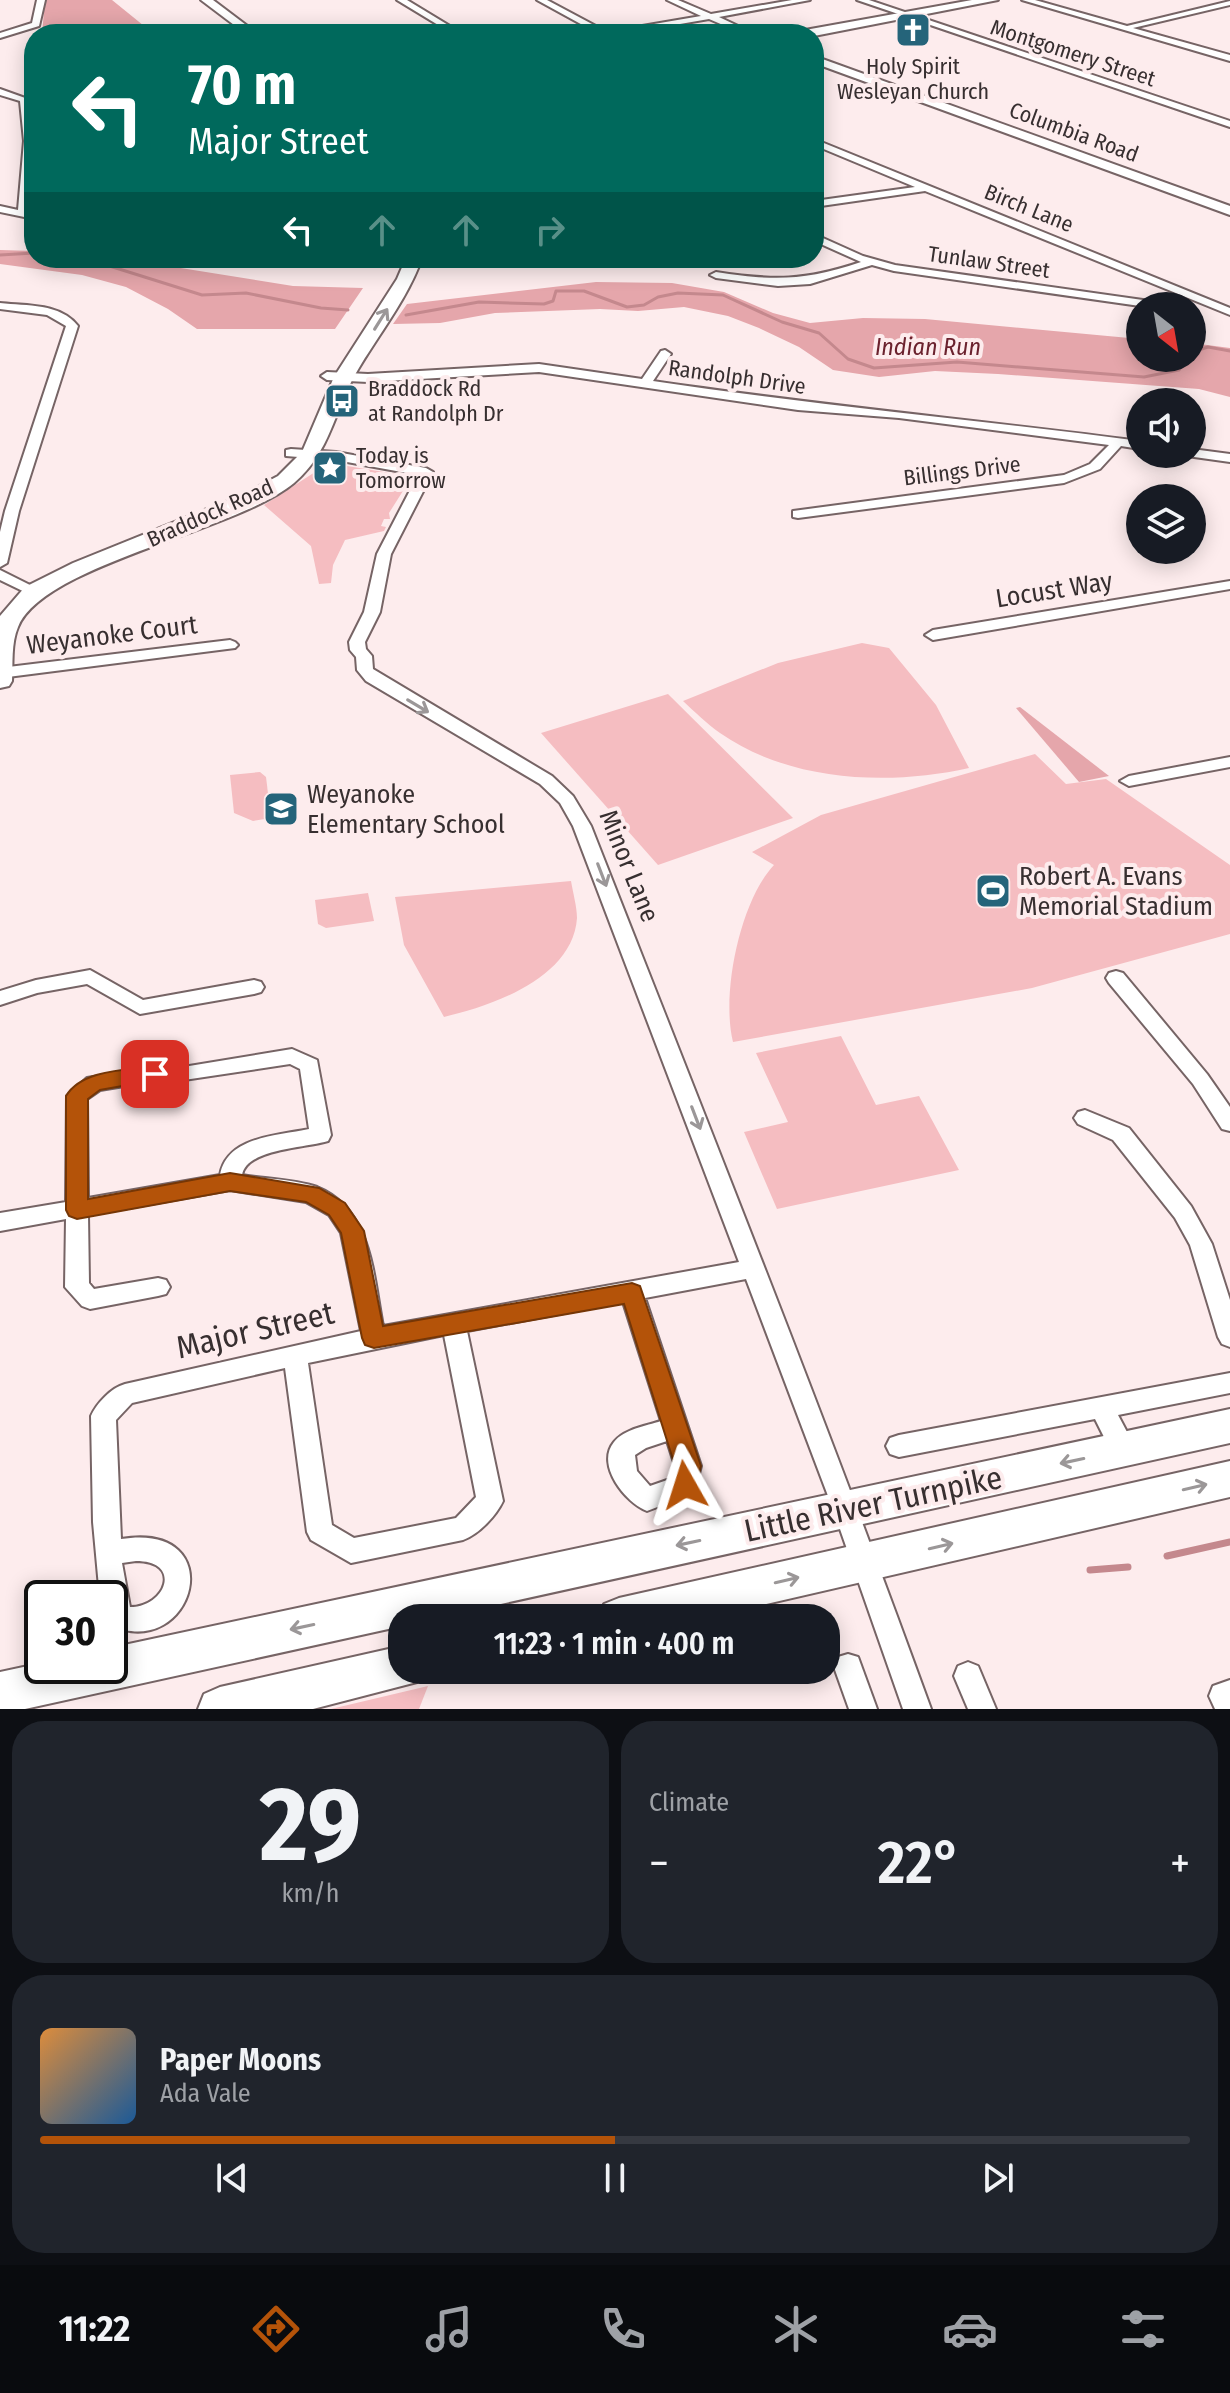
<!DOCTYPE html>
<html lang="en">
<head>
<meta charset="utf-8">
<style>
	body { margin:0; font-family:"Fira Sans Condensed",sans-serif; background:#20242c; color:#f1f3f6; height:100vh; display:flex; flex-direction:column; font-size:30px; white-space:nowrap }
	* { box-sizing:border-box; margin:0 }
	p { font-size:26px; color:#9ea1a6 }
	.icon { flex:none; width:44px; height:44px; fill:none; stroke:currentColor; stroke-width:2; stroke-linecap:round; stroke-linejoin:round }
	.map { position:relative; height:1709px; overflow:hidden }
	.sheet { display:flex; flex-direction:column; gap:12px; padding:12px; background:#0d0f14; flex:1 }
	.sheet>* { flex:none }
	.guide { position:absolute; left:24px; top:24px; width:800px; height:244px; border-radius:32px; box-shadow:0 4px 20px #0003; background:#00695c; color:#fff; overflow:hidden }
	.needle { width:52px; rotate:149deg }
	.controls { position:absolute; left:1126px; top:292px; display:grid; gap:16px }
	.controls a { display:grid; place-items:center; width:80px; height:80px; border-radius:50%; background:#171b24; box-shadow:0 4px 20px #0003; font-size:40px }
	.speed { position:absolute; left:24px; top:1580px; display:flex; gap:16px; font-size:40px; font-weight:700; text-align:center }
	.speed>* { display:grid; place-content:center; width:104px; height:104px; border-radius:50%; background:#171b24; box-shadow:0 4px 20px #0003; line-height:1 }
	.speed .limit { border:4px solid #111; border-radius:12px; background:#fff; color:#111 }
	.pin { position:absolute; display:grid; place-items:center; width:68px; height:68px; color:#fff; margin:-34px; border-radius:16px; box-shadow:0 4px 12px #0006 }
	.me { position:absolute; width:88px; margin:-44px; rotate:354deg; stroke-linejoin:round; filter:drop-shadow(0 0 6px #0008) }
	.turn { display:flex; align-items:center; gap:28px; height:168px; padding:0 32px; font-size:36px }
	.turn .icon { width:104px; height:104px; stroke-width:2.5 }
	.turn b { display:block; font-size:56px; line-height:68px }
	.lanes { display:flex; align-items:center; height:76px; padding:0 32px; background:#0003; justify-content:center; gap:40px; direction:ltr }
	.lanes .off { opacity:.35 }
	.big { font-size:60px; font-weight:600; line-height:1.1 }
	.sheet .widget { flex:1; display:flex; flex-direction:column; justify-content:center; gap:12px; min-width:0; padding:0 28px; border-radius:32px; background:#20242c }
	.sheet .dial { align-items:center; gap:0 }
	.dial b { font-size:104px; line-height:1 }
	.song { display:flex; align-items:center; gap:24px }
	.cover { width:96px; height:96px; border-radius:12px; background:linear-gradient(135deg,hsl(30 70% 55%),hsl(210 70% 35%)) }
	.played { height:8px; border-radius:4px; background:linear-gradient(90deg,#b45309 50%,#363941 50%) }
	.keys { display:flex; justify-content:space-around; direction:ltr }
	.heat { display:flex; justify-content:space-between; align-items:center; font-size:44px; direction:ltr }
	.sheet .tiles { flex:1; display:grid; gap:12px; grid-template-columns:1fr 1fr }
	.widget:last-child { grid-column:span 2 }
	.trip { position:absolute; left:388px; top:1604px; width:452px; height:80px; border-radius:32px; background:#171b24; box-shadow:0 4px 20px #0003; font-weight:600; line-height:80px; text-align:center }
	.dock { display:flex; height:128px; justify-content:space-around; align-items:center; background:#090b0e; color:#9ea1a6 }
	.dock .icon { width:56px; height:56px }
	.dock .on { color:#b45309 }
	.dock b { font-size:36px; color:#f1f3f6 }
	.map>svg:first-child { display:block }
</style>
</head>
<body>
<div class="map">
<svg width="1230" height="1709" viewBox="0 0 1230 1709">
	<rect width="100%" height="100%" fill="#fdeced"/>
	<!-- green -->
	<g fill="#f5bdc1">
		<polygon points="329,463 396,474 405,477 408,483 389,513 390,519 384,519 381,526 386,527 384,531 345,540 333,565 331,583 319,584 311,546 264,505"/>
		<path d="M862,643L889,648L936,705L969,768C889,786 790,782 720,733C707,724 695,712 683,701L778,663Z"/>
		<polygon points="668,694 793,818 658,865 541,733"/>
		<path d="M1035,754L1066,784L1106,779L1230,865V934L1032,988L733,1042C721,994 740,901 774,865L752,852L821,815Z"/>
		<polygon points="260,772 266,777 271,818 253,821 234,813 230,775"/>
		<path d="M571,881C573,893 577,907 577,918C573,978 492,1006 444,1017L404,945L395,897Z"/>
		<polygon points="368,893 374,921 326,928 318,924 315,900"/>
		<polygon points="841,1036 876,1105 919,1096 959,1170 777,1209 744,1132 788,1122 756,1053"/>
		<polygon points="428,1686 419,1709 331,1709"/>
	</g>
	<!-- forest -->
	<g fill="#e5a6ab">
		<polygon points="45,0 112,0 154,34 42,34"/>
		<polygon points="0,250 34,251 34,258 118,258 293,286 363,288 335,329 197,329 168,309 126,287 82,275 0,264"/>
		<polygon points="596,282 672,283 724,292 773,313 810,323 863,318 925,319 1140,339 1140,358 1192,358 1192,343 1230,348 1230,397 1199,389 998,374 935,371 879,377 833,370 799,347 759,328 728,316 684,307 638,311 600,309 495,313 440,323 393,324 407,304"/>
		<polygon points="1020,707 1109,776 1079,782 1016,708"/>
	</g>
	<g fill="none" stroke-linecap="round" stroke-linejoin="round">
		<!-- stream-far1 -->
		<g stroke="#c4888d" stroke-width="3">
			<polyline points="0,255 34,253"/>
			<polyline points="84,258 202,295 246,293 321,308 348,310"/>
			<polyline points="406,315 479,302 544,304 553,301 556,291 584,291 627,307 644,305 658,297 678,293 723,295 782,322 819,333 848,359 874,368 957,362 1144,377 1179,370 1186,358"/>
			<polyline points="1192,352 1208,347 1230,351"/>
		</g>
		<!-- stream -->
		<g stroke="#c4888d" stroke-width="7">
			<polyline points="1167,1556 1230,1542"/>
			<polyline points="1090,1570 1128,1567"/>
		</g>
		<defs>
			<g id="street">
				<polygon points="37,0 45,0 39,26 0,38 0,33 32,23"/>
				<polygon points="397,0 407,0 463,34 453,34"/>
				<polygon points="537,0 547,0 607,32 701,16 667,0 678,0 711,14 792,0 810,0 719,17 755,34 744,34 709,19 622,34 599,34"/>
				<polygon points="857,0 869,0 1230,121 1230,127"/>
				<polygon points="1022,0 1035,0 1127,26 1230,1 1230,5 1133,28 1230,55 1230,61"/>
				<polygon points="0,89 28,99 34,141 28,212 34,213 34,219 0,212 0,206 18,210 24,141 20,101 0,95"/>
				<polygon points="814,139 1230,308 1230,315 925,191 814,207 814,201 915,187 814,145"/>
				<path d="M814,234L863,256L895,265L1164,303L1170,306H1140L894,271L872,265L810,284L778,286L716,278L710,275L716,272C774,281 804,281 861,262L814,241Z"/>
				<path d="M0,303C27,306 60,303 78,326L19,511L7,563L0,567V532L5,511L66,326L47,315L0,309Z"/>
				<path d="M665,350L671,354L653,381C815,405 978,420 1140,441V449L1121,446L1100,469L1064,483L798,518L793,517V511L1064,475L1090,464L1109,445L899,418L798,410L539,372L368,382L327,380L321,376L327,372L368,374L539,364L642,379L661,351Z"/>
				<path d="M291,449L336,452L426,468L433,472L391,554L380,612L365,642L366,649L372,656L373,669L552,776L573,796L591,826C707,1121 823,1411 931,1709H903L833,1509L746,1279L645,1298L701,1466L694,1493L647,1511C626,1503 595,1465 614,1442C624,1429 646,1426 661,1421L623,1302L467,1331L503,1501C496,1516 479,1534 463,1540L351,1563L311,1540L307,1532L285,1368L132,1403L116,1420L121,1539C233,1521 194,1663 110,1625V1598H100L93,1522L91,1416C97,1403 111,1388 125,1384L361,1331L341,1233L329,1215L306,1202L230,1190L88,1215L89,1283L94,1289L158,1278L166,1280L170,1287L166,1294L158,1296L90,1309L82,1306L65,1287L66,1219L0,1231V1213L66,1202L67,1096L87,1078L155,1067L162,1069L165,1074L162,1079L155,1081L100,1090L87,1099L88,1198L220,1175C227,1136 277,1136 309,1129L300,1069L290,1064L184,1080L177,1078L174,1073L177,1068L292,1049L317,1060L331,1135L328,1141C305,1148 246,1149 242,1175C266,1179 294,1179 317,1187C372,1209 373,1275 383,1326L739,1262L573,826L560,803L540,784L366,681L357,670L356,657L350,650L349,642L364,612L377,554L418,475L336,460L286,456V450ZM444,1335L476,1497L456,1518L354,1538L332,1525L308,1363ZM667,1441L675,1466L673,1478L650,1486L637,1471L635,1455L646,1448ZM136,1561C183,1561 166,1607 130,1607L122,1563Z"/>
				<polygon points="1192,449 1230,454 1230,462 1187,456 1192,454"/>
				<polygon points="0,570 38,589 40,592 33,596 0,580"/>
				<polygon points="1230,581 1230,589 933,640 925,635 933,630"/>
				<polygon points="230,640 235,642 238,645 235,648 0,678 0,668"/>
				<polygon points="1230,757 1230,767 1129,786 1120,781 1129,776"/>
				<polygon points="90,970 143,1000 254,980 261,982 264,987 261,992 254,994 140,1014 87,984 37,993 0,1005 0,991 36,980"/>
				<polygon points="1116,971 1123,973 1207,1074 1230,1107 1230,1131 1222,1129 1193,1084 1109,983 1106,978 1109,973"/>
				<polygon points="1085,1110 1129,1128 1191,1206 1212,1244 1230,1300 1230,1347 1222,1344 1218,1337 1190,1245 1175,1218 1113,1140 1078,1124 1074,1118 1078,1112"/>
				<polygon points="1230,1373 1230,1393 1118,1415 1136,1449 1132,1457 1123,1460 1114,1457 1095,1419 899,1457 890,1454 886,1446 890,1438 899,1435"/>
				<polygon points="848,1654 858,1657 877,1709 849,1709 834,1667 838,1657"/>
				<polygon points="968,1662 978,1666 996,1709 968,1709 954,1676 958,1666"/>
				<polygon points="1230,1680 1230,1709 1215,1709 1209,1696 1213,1686"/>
			</g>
			<g id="secondary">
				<polygon points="201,0 213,0 258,34 246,34"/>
				<polygon points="814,56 1230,206 1230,215 814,63"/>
			</g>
			<g id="primary">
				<polygon points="972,0 998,0 814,36 799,34 805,30"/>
				<path d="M406,258H422C407,300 378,335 356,373C333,413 331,451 294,483C237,531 44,564 18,627C11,643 13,664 12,681L9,686L0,688V616L25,587L73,563L244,494L278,476L302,452L334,377L397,279Z"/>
				<polygon points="1230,1409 1230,1443 437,1618 402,1618 402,1626 25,1709 0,1709 0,1672 42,1663 42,1666 110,1666 110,1648"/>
				<polygon points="1230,1461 1230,1497 706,1618 598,1618 604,1604 619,1598"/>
				<polygon points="402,1646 402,1670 422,1670 417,1682 313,1709 198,1709 204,1694 220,1687"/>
			</g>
		</defs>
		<!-- street casing -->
		<use href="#street" stroke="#766465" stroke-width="4"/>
		<!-- secondary casing -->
		<use href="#secondary" stroke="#766465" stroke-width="4"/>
		<!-- primary casing -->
		<use href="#primary" stroke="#766465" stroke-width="4"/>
		<!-- street -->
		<use href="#street" fill="#fff" fill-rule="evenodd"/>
		<!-- secondary -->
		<use href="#secondary" fill="#fff" fill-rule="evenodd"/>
		<!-- primary -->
		<use href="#primary" fill="#fff" fill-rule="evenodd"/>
	</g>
	<!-- one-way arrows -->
	<defs><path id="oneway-shaft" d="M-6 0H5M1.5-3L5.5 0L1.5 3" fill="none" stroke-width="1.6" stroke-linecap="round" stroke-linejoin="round" transform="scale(2)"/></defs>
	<g stroke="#9b9798">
		<use href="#oneway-shaft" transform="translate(381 319) rotate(-58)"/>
		<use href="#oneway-shaft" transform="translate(418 706) rotate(31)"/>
		<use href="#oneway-shaft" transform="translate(602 875) rotate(69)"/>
		<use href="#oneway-shaft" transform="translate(696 1118) rotate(69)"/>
		<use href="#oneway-shaft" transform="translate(1072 1461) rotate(168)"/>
		<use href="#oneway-shaft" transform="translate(1195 1487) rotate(-13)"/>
		<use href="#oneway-shaft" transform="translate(688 1543) rotate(168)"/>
		<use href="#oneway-shaft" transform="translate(941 1546) rotate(-13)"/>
		<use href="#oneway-shaft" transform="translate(787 1580) rotate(-13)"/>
		<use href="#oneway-shaft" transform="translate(302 1627) rotate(168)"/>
	</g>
	<!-- route -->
	<path fill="#b45309" stroke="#753606" stroke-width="2" d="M155,1066L162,1068L165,1074L162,1079L100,1090L88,1099V1199L230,1173L319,1188L345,1203L364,1231L383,1326L632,1283L640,1286L701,1466L694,1493L685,1497L676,1493L672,1485L675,1466L624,1304L374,1348L365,1345L362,1338L341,1233L329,1215L306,1202L230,1191L77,1219L69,1216L66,1210V1096C82,1069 128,1070 155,1066Z"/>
	<!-- icons -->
	<defs>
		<symbol id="church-square" viewBox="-11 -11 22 22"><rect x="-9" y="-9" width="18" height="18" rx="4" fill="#25647a" stroke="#fdeced"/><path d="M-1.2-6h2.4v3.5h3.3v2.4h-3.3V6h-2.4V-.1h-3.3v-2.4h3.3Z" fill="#fff"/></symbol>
		<symbol id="bus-square" viewBox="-11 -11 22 22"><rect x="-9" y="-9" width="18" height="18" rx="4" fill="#25647a" stroke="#fdeced"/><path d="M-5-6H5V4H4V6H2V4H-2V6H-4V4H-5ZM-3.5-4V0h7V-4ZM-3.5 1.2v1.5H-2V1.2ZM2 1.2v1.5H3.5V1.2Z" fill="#fff"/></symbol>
		<symbol id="sight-square" viewBox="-11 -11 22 22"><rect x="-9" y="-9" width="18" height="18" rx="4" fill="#25647a" stroke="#fdeced"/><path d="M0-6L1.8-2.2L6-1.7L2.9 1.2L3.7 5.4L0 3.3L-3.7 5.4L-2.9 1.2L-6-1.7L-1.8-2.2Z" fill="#fff"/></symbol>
		<symbol id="school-square" viewBox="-11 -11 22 22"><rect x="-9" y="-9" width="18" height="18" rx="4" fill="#25647a" stroke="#fdeced"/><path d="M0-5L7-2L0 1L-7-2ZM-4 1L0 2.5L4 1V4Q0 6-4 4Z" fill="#fff"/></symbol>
		<symbol id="stadium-square" viewBox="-11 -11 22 22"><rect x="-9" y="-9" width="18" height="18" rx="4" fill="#25647a" stroke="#fdeced"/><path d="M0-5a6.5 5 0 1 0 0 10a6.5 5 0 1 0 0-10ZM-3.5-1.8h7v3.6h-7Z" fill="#fff"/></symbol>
	</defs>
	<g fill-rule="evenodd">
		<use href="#church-square" x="893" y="10" width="40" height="40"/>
		<use href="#bus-square" x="322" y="381" width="40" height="40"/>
		<use href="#sight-square" x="310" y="448" width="40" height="40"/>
		<use href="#school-square" x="261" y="789" width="40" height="40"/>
		<use href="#stadium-square" x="973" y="871" width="40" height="40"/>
	</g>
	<g text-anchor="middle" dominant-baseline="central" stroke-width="8" stroke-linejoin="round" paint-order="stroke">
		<!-- far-street labels -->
		<g font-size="22" fill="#372f30" stroke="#fdeced">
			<text transform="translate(1073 53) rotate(18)">Montgomery Street</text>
			<text transform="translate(1074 132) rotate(20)">Columbia Road</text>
			<text transform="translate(1029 208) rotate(22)">Birch Lane</text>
			<text transform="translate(989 262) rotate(8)">Tunlaw Street</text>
			<text transform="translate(737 377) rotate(8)">Randolph Drive</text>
			<text transform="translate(962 471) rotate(-7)">Billings Drive</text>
			<text transform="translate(210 513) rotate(-24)">Braddock Road</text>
		</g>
		<!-- far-poi labels -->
		<g font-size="22" fill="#372f30" stroke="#fdeced" text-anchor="start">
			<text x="913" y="66" text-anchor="middle">Holy Spirit<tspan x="913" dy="25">Wesleyan Church</tspan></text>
			<text x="368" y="388">Braddock Rd<tspan x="368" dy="25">at Randolph Dr</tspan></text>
			<text x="356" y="455">Today is<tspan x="356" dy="25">Tomorrow</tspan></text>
		</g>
		<!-- far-water labels -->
		<g font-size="24" font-style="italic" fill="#6b222e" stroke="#fdeced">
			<text x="928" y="347">Indian Run</text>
		</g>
		<!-- street labels -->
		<g font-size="26" fill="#372f30" stroke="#fdeced">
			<text transform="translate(1054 590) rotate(-9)">Locust Way</text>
			<text transform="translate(112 635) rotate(-7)">Weyanoke Court</text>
			<text transform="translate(629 866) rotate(68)">Minor Lane</text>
		</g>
		<!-- poi labels -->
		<g font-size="26" fill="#372f30" stroke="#fdeced" text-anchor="start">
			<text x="307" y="794">Weyanoke<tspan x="307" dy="30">Elementary School</tspan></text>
			<text x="1019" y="876">Robert A. Evans<tspan x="1019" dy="30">Memorial Stadium</tspan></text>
		</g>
		<!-- near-street labels -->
		<g font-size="32" fill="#372f30" stroke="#fdeced">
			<text transform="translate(255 1330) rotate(-13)">Major Street</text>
			<text transform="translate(873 1504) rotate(-12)">Little River Turnpike</text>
		</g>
	</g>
</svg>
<div class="controls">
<a><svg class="needle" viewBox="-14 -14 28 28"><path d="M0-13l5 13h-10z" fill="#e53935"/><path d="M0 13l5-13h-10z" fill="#9ea1a6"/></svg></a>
<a><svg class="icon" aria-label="sound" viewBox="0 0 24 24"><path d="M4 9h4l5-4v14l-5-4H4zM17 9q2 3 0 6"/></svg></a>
<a><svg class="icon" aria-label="layers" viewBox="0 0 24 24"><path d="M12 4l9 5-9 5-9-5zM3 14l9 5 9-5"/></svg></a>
</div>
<div class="speed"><div class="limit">30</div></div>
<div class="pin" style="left:155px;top:1074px;background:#d93025"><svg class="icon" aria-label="arrive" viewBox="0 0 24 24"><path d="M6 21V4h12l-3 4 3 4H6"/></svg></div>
<svg class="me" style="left:685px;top:1485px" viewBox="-20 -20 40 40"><path d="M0-17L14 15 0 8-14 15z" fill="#b45309" stroke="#fff" stroke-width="4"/></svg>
<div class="trip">11:23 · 1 min · 400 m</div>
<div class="guide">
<div class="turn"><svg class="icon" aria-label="left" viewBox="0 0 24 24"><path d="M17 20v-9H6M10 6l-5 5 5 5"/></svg><div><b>70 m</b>Major Street</div></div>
<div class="lanes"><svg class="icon" aria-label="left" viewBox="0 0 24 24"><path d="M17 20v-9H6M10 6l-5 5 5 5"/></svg><svg class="icon off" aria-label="ahead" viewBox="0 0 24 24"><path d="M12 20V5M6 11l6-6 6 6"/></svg><svg class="icon off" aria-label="ahead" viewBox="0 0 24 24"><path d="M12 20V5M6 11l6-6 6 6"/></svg><svg class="icon off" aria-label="right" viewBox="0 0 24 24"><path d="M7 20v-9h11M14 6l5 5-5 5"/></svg></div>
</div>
</div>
<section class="sheet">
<div class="tiles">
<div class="widget dial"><b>29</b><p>km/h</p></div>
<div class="widget"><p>Climate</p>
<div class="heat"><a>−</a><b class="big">22°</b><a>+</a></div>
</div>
<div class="widget">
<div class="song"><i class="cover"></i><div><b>Paper Moons</b><p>Ada Vale</p></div></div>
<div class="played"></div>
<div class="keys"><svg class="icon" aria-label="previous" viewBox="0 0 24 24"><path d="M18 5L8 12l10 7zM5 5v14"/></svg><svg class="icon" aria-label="pause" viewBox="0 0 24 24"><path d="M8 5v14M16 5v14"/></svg><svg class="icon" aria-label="next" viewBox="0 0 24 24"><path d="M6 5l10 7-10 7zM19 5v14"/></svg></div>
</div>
</div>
</section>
<nav class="dock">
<b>11:22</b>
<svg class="icon on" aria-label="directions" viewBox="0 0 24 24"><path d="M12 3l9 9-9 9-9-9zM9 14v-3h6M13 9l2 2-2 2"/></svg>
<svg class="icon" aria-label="music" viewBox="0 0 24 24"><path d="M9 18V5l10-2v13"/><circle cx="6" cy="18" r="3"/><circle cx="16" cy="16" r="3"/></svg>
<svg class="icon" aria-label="phone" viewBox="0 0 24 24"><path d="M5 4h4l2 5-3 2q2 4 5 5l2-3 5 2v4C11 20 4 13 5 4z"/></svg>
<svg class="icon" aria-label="climate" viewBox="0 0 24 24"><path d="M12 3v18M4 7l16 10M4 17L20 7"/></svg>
<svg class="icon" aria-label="car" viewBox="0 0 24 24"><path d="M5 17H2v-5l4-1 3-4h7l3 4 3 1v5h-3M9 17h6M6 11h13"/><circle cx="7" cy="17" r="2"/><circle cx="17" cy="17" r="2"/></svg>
<svg class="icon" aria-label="filters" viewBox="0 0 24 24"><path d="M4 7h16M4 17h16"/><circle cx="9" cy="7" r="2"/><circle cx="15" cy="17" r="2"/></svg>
</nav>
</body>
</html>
